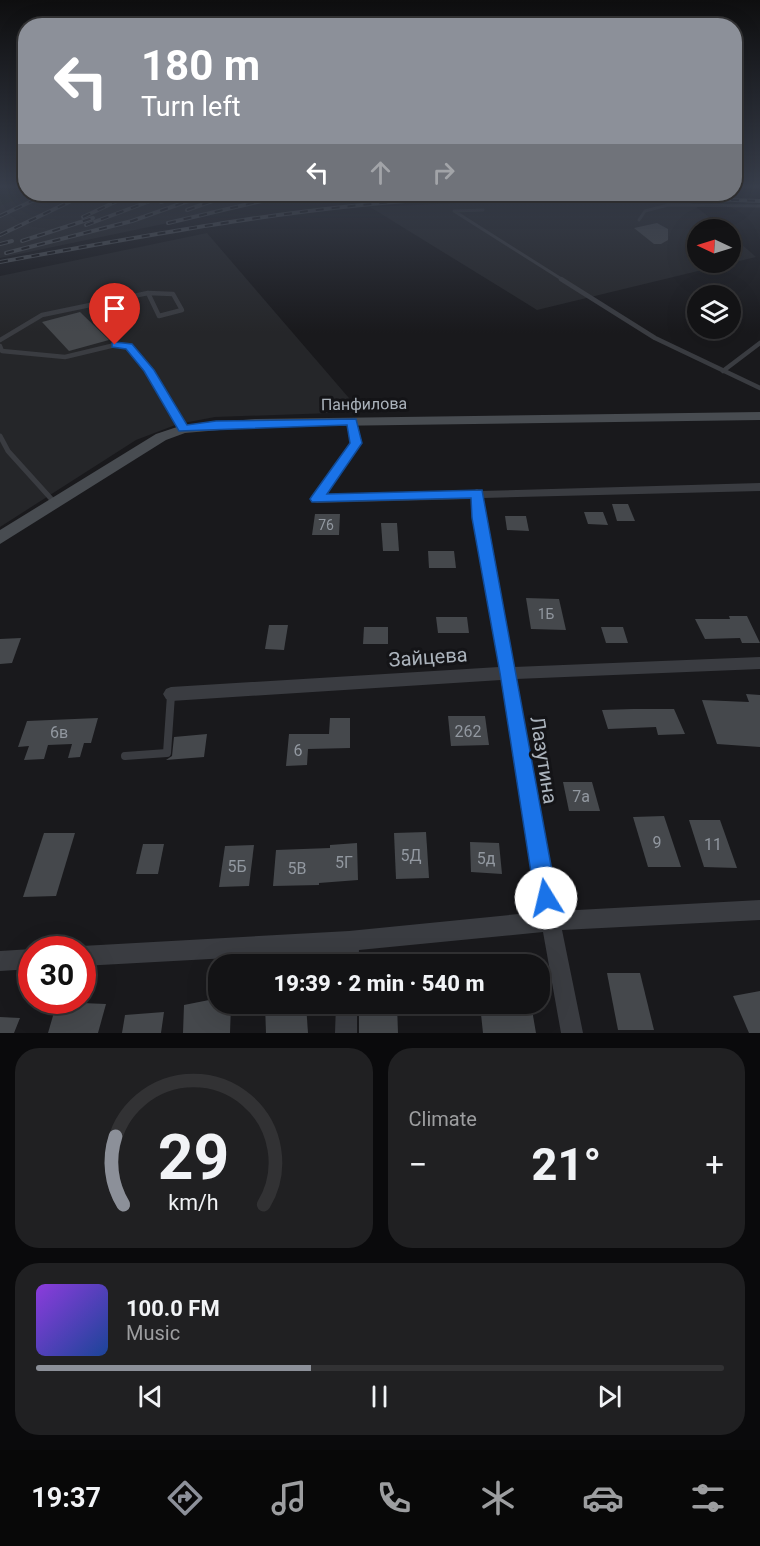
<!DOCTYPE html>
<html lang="en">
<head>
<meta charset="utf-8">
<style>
	body { margin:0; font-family:Roboto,sans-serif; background:#202022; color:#f1f3f6; height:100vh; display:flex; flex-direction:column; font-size:22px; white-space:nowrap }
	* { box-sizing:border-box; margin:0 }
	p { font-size:20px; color:#9d9ea0 }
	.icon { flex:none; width:33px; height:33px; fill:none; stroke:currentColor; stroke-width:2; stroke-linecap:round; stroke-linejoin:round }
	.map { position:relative; height:1033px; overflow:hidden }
	.details { display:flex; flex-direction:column; gap:15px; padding:15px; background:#0a0a0c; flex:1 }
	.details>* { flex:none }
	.hud { position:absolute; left:18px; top:18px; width:724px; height:183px; border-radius:24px; box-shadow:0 6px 24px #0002,0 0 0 2px #323234; background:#8c9099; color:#fff; overflow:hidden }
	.needle { width:39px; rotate:274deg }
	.controls { position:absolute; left:687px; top:219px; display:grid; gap:12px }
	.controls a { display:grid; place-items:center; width:54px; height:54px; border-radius:50%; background:#131315; box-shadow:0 6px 24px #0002,0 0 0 2px #323234; font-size:30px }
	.speed { position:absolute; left:18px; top:936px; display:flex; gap:12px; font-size:30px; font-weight:700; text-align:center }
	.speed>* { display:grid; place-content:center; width:78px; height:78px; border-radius:50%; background:#131315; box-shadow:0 6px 24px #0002,0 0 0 2px #323234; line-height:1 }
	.speed .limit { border:9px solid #d22; background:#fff; color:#111 }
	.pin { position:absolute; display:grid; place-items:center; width:51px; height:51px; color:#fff; margin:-62px -26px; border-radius:50% 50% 50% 0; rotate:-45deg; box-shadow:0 0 6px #0007 }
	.pin .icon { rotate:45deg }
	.me { position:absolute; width:66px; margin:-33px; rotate:351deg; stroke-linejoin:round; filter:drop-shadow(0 0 4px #0008) }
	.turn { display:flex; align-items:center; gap:21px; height:126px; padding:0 24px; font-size:27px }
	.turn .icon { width:78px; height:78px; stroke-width:2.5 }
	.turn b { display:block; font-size:42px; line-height:51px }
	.lanes { display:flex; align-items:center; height:57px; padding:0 24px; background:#0003; justify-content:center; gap:30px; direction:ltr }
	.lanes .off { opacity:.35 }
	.big { font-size:45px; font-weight:800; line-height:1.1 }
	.details .widget { flex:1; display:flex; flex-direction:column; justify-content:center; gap:9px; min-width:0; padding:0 21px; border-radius:24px; background:#202022 }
	.details .dial { align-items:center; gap:0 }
	.dial svg { height:156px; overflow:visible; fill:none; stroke:#323234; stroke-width:7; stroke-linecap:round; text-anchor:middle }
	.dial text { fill:#f1f3f6; stroke:none }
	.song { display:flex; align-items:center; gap:18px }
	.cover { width:72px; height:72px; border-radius:9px; background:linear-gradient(135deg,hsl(270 70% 55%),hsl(220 70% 35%)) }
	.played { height:6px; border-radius:3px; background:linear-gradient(90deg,#8c9099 40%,#323234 40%) }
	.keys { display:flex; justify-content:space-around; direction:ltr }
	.heat { display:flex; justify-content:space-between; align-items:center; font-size:33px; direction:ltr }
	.details .tiles { flex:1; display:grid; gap:15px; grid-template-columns:1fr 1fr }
	.widget:last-child { grid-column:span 2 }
	.trip { position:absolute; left:208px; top:954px; width:342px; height:60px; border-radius:24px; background:#131315; box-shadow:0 6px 24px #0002,0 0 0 2px #323234; font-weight:800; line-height:60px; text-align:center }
	.tabs { display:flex; height:96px; justify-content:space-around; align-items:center; background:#080808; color:#9d9ea0 }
	.tabs .icon { width:42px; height:42px }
	.tabs .active { color:#8c9099 }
	.tabs b { font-size:27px; color:#f1f3f6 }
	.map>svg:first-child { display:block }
</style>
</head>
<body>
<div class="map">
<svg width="760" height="1033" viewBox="0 0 760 1033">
	<rect width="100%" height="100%" fill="#19191c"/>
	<!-- built -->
	<g fill="#252629">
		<polygon points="25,188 26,194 307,194 0,258 0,194"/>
		<polygon points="547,199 690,202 724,229 698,230 698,262 730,262 731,235 756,257 537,310 370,207"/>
		<polygon points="207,233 361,412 215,417 178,424 136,440 0,527 0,276"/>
	</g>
	<!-- green -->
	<polygon fill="#1f271e" points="0,188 25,188 26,194 31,194 0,206"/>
	<!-- building -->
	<g fill="#45484c">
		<polygon points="657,223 668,229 668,240 661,244 654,244 634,228"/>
		<polygon points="80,312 109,340 69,351 42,322"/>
		<polygon points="612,504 628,504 635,521 617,521"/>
		<polygon points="584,512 603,512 608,525 588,524"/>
		<polygon points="315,514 340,514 339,535 312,535"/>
		<polygon points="505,516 526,516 529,531 507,530"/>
		<polygon points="381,523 397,523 399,551 383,551"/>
		<polygon points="428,551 454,551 456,568 429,568"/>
		<polygon points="526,598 559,599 566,630 531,629"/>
		<polygon points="729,616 747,616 760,643 742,643 740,638 705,639 695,619 730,619"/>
		<polygon points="436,617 467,617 469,633 438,633"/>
		<polygon points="269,625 288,625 284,650 265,649"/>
		<polygon points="364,627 388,627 388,644 363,644"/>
		<polygon points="601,627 623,627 628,643 606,643"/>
		<polygon points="21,638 12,663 0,664 0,639"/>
		<polygon points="746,694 760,695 760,747 717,744 702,700 749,702"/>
		<polygon points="633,709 674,709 685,734 658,735 656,727 608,729 602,710"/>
		<polygon points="448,716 485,716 489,745 451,746"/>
		<polygon points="98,718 91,743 84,743 80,757 68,758 72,744 48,745 44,759 24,760 29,746 18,747 27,721"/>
		<polygon points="330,718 350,718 350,748 308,749 307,765 286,766 289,734 329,734"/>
		<polygon points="207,734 204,757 166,760 172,756 174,737"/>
		<polygon points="563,782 592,782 600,811 569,811"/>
		<polygon points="664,816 681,867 648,867 633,817"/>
		<polygon points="689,820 720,820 737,868 704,867"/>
		<polygon points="426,832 429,878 396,879 394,833"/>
		<polygon points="44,833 75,833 56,896 23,897"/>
		<polygon points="470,842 499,843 502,874 471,872"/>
		<polygon points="357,843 358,880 319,883 319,885 273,886 276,850 330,848 330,845"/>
		<polygon points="143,844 164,844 158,874 136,874"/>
		<polygon points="254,845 249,886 219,887 225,846"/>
		<polygon points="607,973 640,973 654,1030 618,1030"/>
		<polygon points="760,991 760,1033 749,1033 733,996"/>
		<polygon points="219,998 219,1004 231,1004 230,1033 183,1033 184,1005"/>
		<polygon points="57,1002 106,1004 98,1033 48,1033"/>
		<polygon points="265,1004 306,1004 308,1033 266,1033"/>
		<polygon points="359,1004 397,1004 398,1033 359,1033"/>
		<polygon points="496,1004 531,1004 536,1033 483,1033 481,1014 497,1014"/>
		<polygon points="164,1012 161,1033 122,1033 125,1015"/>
		<polygon points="0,1017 20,1018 14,1033 0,1033"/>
	</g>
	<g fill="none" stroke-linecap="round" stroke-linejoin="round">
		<!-- lane-far3 -->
		<g stroke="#3a3c41" stroke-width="3">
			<polyline points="483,210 454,211 563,280"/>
			<polyline points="639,220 645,211 668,205 760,206"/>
		</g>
		<!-- lane-far2 -->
		<g stroke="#3a3c41" stroke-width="4.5">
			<polyline points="561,279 655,338 760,388"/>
			<polygon points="148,293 173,294 182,310 159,316"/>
			<polyline points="0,340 42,315 148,293"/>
			<polyline points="0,346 2,351 65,357 115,345 129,346 149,370 166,400"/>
			<polyline points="723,371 760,343"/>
		</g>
		<!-- lane-far1 -->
		<g stroke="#3a3c41" stroke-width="5">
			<polyline points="165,399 183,429"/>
			<polyline points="0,436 8,451 55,503"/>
			<polyline points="317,499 356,443 352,422"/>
		</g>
		<!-- lane -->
		<polyline stroke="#3a3c41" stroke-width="8" points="125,756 167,753 171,695"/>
		<!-- street -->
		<g fill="#3a3c41" fill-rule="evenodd">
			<polygon points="760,483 760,491 483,498 485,518 514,667 760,657 760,669 516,679 559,911 760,900 760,920 562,930 583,1033 561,1033 543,932 359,950 358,964 338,964 338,952 82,966 82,950 74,950 82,946 349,931 539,912 501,680 171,701 166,699 163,694 166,689 171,687 499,667 473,518 472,499 317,503 313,502 311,499 313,496 472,491 477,489 481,491"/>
			<polygon points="32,949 34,950 32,950 32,969 0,971 0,951"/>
			<polygon points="336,1004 357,1004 357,1033 335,1033"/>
		</g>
		<!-- secondary -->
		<polygon fill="#484c51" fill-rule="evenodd" points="760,412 760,420 255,427 185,433 166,440 0,544 0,530 156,434 183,425 255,419"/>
		<defs>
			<g id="rail">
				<polyline points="161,202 183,194"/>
				<polyline points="187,210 232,194"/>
				<polyline points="0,216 47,194"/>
				<polyline points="83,217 132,194"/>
				<polyline points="168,223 291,194"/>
				<polyline points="86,225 169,194"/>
				<polyline points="0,235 86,194"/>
				<polyline points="22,241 93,218"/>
				<polyline points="0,244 12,241"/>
				<polyline points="6,253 132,221 208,194"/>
				<path d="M0,262C149,235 299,206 451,198C554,193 657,197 760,201"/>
			</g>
		</defs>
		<!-- rail casing -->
		<use href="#rail" stroke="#4d5156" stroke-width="4"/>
		<!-- rail -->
		<use href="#rail" stroke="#141417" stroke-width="2" stroke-dasharray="8" stroke-linecap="butt"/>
	</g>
	<!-- sky -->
	<linearGradient id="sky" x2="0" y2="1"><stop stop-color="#0e0e0f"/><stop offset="0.56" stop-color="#383e4b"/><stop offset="1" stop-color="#383e4b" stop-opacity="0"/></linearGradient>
	<rect width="760" height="333" fill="url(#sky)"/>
	<!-- route -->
	<polygon fill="#1a73e8" stroke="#114b97" stroke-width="1.5" points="115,342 132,344 154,370 187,425 216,421 356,419 362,443 327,494 482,490 557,898 553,906 546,910 538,906 535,898 500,673 472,518 471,498 312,502 310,499 312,496 350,443 347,425 179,431 144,371 126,349 112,347 112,343"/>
	<g text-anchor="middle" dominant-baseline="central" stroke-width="6" stroke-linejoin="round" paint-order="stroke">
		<!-- number labels -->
		<g font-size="14" fill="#9298a0">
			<text x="326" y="525">76</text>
			<text x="546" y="614">1Б</text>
		</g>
		<!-- street labels -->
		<g font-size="16" fill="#abb3bc" stroke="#141417">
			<text transform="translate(364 404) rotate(-1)">Панфилова</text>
		</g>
		<!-- near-number labels -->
		<g font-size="16" fill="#9298a0">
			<text x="468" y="731">262</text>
			<text x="59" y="732">6в</text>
			<text x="298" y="750">6</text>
			<text x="581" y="796">7а</text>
			<text x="657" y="842">9</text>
			<text x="713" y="844">11</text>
			<text x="411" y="855">5Д</text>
			<text x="486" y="858">5д</text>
			<text x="344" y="862">5Г</text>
			<text x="237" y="866">5Б</text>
			<text x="297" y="868">5В</text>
		</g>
		<!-- near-street labels -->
		<g font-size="20" fill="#abb3bc" stroke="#141417">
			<text transform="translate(428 657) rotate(-4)">Зайцева</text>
			<text transform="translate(544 760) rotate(81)">Лазутина</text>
		</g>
	</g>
</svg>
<div class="controls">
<a><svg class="needle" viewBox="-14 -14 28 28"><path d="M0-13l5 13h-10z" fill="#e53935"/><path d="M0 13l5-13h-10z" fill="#9d9ea0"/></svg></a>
<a><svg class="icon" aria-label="layers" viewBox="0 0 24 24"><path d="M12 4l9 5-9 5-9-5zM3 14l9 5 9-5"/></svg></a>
</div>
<div class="speed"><div class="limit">30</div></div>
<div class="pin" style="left:115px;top:345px;background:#d93025"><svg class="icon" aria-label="arrive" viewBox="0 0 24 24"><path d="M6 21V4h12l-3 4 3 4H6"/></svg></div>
<svg class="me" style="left:546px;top:898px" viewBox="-20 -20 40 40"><circle r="19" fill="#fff"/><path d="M0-13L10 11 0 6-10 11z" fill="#1a73e8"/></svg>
<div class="trip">19:39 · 2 min · 540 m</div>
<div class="hud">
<div class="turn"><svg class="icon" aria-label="left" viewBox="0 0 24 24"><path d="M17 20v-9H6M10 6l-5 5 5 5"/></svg><div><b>180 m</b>Turn left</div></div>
<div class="lanes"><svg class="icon" aria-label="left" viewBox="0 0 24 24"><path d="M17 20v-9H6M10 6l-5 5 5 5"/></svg><svg class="icon off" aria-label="ahead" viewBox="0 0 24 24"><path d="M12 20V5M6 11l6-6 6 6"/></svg><svg class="icon off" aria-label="right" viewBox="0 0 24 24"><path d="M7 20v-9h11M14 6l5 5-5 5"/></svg></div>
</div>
</div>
<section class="details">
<div class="tiles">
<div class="widget dial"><svg viewBox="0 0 100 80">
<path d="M14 69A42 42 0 1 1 86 69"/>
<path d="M14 69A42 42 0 0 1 10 34" stroke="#8c9099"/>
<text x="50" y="56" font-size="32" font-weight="700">29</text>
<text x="50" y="72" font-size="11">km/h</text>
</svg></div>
<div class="widget"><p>Climate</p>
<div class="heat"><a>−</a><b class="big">21°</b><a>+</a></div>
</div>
<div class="widget">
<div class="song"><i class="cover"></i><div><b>100.0 FM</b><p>Music</p></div></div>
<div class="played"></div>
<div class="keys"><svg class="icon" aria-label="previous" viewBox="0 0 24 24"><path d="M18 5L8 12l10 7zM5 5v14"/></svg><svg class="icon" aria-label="pause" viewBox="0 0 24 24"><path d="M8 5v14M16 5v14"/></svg><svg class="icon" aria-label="next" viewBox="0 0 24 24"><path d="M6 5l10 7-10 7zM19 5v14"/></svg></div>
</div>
</div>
</section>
<nav class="tabs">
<b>19:37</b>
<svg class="icon active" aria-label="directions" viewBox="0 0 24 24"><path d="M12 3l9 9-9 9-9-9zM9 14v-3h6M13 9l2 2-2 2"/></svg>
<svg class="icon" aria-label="music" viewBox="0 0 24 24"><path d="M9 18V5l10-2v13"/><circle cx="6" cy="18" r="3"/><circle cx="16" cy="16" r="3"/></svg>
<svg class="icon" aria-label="phone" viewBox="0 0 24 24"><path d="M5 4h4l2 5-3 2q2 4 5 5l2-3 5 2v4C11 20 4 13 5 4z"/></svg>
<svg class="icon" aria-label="climate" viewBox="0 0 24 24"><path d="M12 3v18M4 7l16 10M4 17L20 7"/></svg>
<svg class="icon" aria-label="car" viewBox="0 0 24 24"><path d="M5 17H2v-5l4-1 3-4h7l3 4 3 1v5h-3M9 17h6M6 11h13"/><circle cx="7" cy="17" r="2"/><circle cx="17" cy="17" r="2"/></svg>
<svg class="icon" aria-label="filters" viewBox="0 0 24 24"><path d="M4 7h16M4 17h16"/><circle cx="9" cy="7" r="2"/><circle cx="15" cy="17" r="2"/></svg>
</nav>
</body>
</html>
